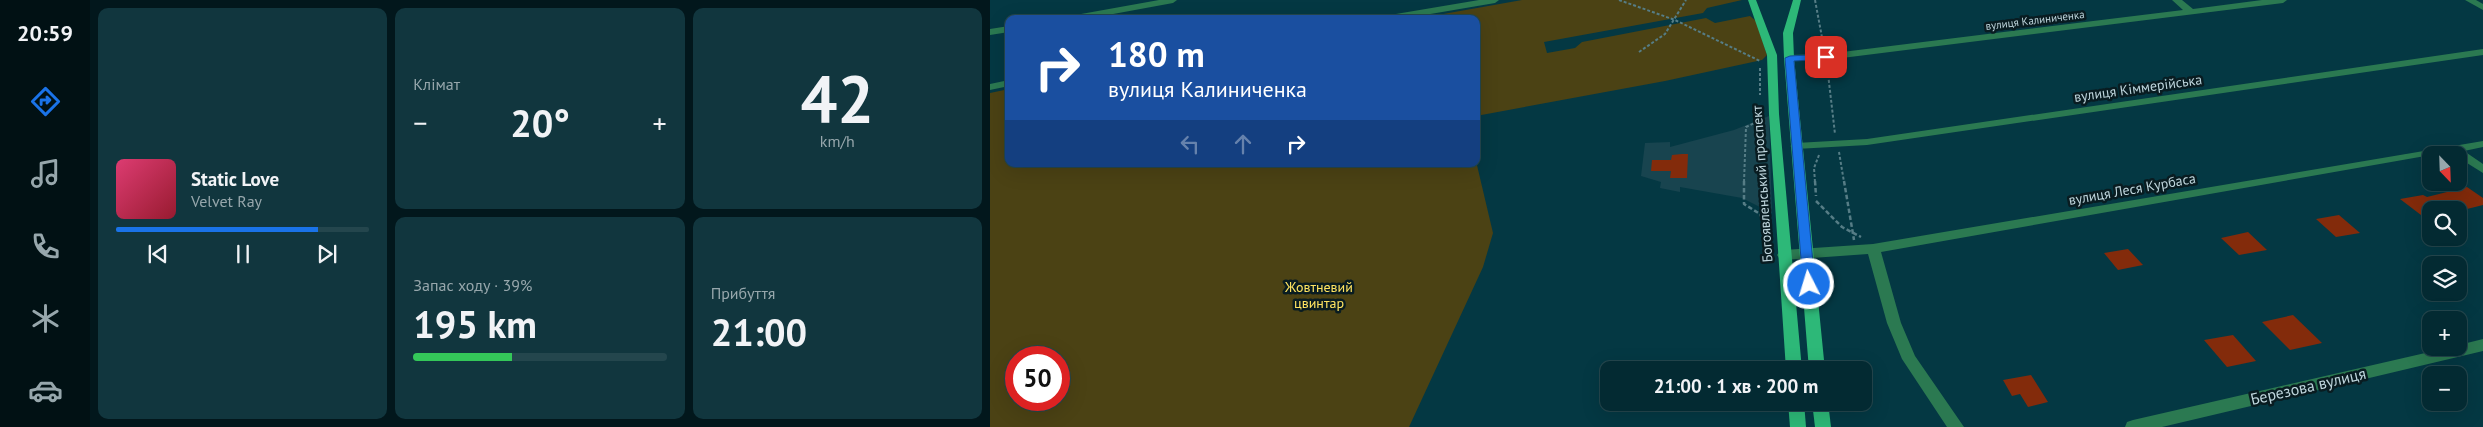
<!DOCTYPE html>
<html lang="uk">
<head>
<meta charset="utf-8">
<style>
	body { margin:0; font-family:"PT Sans",sans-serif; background:#11363e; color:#f1f3f6; height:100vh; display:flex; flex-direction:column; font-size:19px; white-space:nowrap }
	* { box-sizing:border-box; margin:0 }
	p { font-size:16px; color:#97a7ac }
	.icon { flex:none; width:28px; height:28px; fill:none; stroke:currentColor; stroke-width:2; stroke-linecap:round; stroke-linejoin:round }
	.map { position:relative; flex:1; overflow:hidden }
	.drawer { display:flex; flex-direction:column; gap:8px; padding:8px; background:#02171c; width:900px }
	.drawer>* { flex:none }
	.guide { position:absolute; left:15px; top:15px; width:475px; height:152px; border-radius:10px; box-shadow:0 5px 20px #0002,0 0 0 1px #24464d; background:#1a4fa0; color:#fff; overflow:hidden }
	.needle { width:32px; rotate:157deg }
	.controls { position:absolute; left:1432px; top:146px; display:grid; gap:10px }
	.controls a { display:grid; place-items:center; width:45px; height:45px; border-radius:10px; background:#032a32; box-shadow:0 5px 20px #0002,0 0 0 1px #24464d; font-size:25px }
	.speed { position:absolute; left:15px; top:346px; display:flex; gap:10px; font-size:25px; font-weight:700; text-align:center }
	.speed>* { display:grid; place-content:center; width:65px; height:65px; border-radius:50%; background:#032a32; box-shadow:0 5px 20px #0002,0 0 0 1px #24464d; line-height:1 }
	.speed .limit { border:8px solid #d22; background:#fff; color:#111 }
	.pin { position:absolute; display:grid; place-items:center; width:42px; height:42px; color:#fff; margin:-21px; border-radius:10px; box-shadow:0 2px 8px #0006 }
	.me { position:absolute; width:55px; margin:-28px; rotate:355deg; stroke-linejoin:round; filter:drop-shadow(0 0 4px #0008) }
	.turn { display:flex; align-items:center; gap:18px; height:105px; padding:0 20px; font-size:22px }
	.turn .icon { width:65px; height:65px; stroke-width:2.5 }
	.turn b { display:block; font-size:35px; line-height:42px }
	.lanes { display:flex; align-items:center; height:48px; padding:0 20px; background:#0003; justify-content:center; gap:25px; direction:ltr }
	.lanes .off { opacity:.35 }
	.big { font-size:38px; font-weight:600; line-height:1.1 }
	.drawer .widget { flex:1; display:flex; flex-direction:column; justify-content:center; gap:8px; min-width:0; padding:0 18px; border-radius:10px; background:#11363e }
	.drawer .dial { align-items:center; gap:0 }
	.dial b { font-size:65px; line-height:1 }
	.song { display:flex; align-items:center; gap:15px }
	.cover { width:60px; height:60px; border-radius:8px; background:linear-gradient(135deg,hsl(340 70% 55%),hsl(350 70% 35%)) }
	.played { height:5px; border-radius:2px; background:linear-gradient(90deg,#1a73e8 80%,#24464d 80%) }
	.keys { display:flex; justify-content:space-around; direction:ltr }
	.heat { display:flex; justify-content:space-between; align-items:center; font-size:28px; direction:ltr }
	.charge { height:8px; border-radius:4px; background:linear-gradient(90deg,#34c759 39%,#24464d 0) }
	.drawer .tiles { flex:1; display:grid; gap:8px; grid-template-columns:repeat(3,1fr) }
	.widget:first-child { grid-row:span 2 }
	.trip { position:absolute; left:610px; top:361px; width:272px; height:50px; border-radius:10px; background:#032a32; box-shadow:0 5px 20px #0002,0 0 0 1px #24464d; font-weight:600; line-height:50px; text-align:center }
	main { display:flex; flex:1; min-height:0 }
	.tab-bar { display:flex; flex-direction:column; width:90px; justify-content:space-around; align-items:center; background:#011114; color:#97a7ac }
	.tab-bar .icon { width:35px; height:35px }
	.tab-bar .selected { color:#1a73e8 }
	.tab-bar b { font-size:22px; color:#f1f3f6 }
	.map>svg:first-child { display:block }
</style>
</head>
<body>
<main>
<nav class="tab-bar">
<b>20:59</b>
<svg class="icon selected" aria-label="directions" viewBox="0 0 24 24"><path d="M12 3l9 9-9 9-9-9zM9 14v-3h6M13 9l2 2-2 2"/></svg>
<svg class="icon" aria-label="music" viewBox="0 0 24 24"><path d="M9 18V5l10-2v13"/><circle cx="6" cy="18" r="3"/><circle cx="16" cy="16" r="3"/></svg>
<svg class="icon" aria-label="phone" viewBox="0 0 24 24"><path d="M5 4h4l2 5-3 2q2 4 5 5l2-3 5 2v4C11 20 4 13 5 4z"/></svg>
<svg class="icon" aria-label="climate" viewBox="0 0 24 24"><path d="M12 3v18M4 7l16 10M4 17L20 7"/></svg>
<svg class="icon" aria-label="car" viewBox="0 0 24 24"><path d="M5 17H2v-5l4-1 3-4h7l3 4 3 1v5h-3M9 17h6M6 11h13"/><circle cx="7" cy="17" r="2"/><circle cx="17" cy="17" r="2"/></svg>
</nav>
<section class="drawer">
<div class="tiles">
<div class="widget">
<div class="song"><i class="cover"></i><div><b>Static Love</b><p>Velvet Ray</p></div></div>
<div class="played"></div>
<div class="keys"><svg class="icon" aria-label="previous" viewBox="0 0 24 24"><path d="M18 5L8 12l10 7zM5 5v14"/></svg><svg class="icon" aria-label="pause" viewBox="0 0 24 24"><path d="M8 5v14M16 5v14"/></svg><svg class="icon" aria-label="next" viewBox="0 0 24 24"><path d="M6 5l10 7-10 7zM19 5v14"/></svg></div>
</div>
<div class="widget"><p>Клімат</p>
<div class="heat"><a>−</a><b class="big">20°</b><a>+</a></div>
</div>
<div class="widget dial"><b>42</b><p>km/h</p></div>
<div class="widget"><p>Запас ходу · 39%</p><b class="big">195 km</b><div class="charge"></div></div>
<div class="widget"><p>Прибуття</p><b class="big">21:00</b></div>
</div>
</section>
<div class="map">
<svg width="1493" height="427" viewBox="0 0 1493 427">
	<rect width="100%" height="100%" fill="#043843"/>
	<!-- built -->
	<polygon fill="#18444f" points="779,116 782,213 752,198 690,187 690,192 670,188 671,182 651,176 655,143 680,142 680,147 744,130"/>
	<!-- green -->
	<g fill="#4b4214" fill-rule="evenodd">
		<polygon points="532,0 752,0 717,8 713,13 554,42 557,53 585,48 592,42 716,18 725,23 760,16 766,21 777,55 772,60 675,81 486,116 486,19 443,19 442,16"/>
		<path d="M19,89V164H486V161L503,233L493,267L419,427H0V93ZM26,358H69V400H26Z"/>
	</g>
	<!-- building -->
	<g fill="#832b0b">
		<polygon points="692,154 698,154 697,178 680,178 681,171 661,171 662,160 681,160 682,155"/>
		<polygon points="1477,187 1493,198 1493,205 1473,210 1441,210 1441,213 1431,215 1410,199 1433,195 1437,197"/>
		<polygon points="1349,215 1370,233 1346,237 1326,219"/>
		<polygon points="1258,232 1277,250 1249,255 1231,238"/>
		<polygon points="1138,249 1153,265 1128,270 1114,253"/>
		<polygon points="1303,315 1332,343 1300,350 1272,322"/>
		<polygon points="1243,335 1266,361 1237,367 1214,340"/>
		<polygon points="1041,375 1058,402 1038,407 1030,394 1022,396 1013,380"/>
	</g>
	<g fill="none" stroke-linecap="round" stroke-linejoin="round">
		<!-- path-far1 -->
		<g stroke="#567d86" stroke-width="2" stroke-dasharray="3 2" stroke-linecap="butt">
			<polyline points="629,0 685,20 770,61"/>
			<polyline points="825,0 834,48"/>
			<polyline points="649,52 675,34 696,0"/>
			<polyline points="837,65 845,134"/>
			<polyline points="770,68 770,95"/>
			<polyline points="849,152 854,182"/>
			<polyline points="754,182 756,127 767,122 771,110"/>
			<polyline points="825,182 824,168 829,155"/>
		</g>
		<!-- path -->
		<g stroke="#567d86" stroke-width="2.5" stroke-dasharray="4.5 2.5" stroke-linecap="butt">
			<polyline points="754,181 754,204 770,214 778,231 781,231"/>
			<polyline points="825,181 826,196"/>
			<polyline points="854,181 864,240"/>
			<polyline points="826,201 852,227 871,237"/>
		</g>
		<!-- minor -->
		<g fill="#2b7951" fill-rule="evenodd">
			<polygon points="169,0 187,0 183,3 96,19 76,19 80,16"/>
			<polygon points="489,0 509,0 505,3 411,19 390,19 394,16"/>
			<polygon points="1182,0 1192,0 1203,9 1272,0 1297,0 1293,3 836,60 799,61 794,58 799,55 836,54 1193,10"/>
			<polygon points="1475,0 1486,0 1493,4 1493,10"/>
			<polygon points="19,26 19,32 0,35 0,29"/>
			<polygon points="1493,49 1493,55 877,145 806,149 800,146 806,143 877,139"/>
			<polygon points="19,80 19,86 0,90 0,84"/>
			<polygon points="1493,141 1493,147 1474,151 1493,164 1493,173 1469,158 1469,155 1461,153 1441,155 891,252 911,323 925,356 974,427 957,427 912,359 897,323 878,254 794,260 789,258 787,255 789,252 794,250 883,244"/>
			<polygon points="1493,339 1493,351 1172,427 1135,427 1137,422 1143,420 1457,348 1469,348 1469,345"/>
		</g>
		<!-- major -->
		<g fill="#2db878" fill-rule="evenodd">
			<polygon points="758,0 766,0 787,55 789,114 812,370 796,370 779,114 777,55"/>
			<polygon points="803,0 811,0 803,33 804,58 835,370 819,370 794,58 793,33"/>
			<polygon points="798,402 814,402 816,427 800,427"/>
			<polygon points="822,402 838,402 841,427 825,427"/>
		</g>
	</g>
	<!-- route -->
	<polygon fill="#1a73e8" stroke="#114b97" points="836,54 840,57 839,59 804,61 825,284 819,288 813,284 795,58 800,56"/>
	<g text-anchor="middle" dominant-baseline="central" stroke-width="5" stroke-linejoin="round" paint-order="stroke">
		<!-- far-street labels -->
		<g font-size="11" fill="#bfd6dd" stroke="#091c21">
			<text transform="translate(1045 20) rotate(-7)">вулиця Калиниченка</text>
		</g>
		<!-- street labels -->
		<g font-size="14" fill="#bfd6dd" stroke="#091c21">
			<text transform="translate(1148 88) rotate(-8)">вулиця Кіммерійська</text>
			<text transform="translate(772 184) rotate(-94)">Богоявленський проспект</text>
			<text transform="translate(1142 189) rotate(-10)">вулиця Леся Курбаса</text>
		</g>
		<!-- park labels -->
		<g font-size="14" fill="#ffe461" stroke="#091c21">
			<text x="329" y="287">Жовтневий<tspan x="329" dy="16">цвинтар</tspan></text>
		</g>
		<!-- near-street labels -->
		<g font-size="16" fill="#bfd6dd" stroke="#091c21">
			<text transform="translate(1318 386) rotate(-13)">Березова вулиця</text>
		</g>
	</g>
</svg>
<div class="controls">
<a><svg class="needle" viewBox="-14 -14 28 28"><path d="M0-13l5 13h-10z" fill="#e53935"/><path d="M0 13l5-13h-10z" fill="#97a7ac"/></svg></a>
<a><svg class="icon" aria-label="search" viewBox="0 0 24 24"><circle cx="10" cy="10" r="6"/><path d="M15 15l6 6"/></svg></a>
<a><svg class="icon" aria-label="layers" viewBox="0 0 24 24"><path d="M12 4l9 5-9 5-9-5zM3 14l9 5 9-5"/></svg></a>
<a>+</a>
<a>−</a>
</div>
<div class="speed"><div class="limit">50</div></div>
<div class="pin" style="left:836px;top:57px;background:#d93025"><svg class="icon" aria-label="arrive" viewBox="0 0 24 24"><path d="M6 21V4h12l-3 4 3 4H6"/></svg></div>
<svg class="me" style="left:819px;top:284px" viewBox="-20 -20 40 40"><circle r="17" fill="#1a73e8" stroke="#fff" stroke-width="3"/><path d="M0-11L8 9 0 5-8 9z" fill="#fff"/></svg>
<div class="trip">21:00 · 1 хв · 200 m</div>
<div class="guide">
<div class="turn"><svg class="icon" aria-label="right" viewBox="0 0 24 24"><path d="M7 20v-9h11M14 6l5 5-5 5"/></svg><div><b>180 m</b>вулиця Калиниченка</div></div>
<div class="lanes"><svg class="icon off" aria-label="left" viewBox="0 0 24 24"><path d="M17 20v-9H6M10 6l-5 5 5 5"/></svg><svg class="icon off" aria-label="ahead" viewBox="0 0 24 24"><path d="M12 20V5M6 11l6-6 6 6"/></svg><svg class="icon" aria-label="right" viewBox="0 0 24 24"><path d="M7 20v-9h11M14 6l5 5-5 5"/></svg></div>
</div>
</div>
</main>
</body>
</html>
